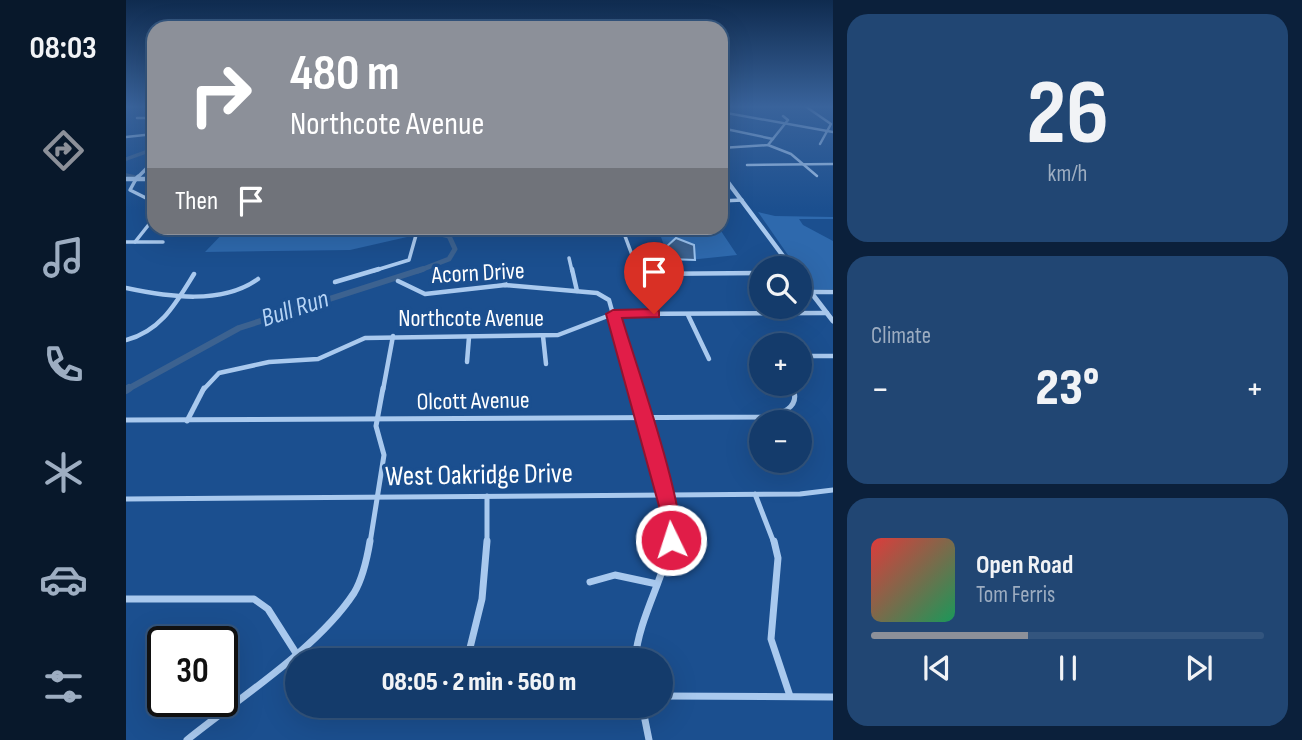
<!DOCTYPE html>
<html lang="en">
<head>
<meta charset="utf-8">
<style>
	body { margin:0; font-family:"Sofia Sans Condensed",sans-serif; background:#214673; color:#f1f3f6; height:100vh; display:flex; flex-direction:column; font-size:26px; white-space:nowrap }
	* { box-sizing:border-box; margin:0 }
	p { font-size:23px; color:#9dadc1 }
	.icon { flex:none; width:38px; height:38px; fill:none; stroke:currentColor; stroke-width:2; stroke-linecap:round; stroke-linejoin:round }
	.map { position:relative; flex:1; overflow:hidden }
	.drawer { display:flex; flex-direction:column; gap:14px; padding:14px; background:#0b203b; width:469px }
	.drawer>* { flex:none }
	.top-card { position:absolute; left:21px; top:21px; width:581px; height:214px; border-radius:21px; box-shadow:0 7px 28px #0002,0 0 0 2px #33557e; background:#8c9099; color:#fff; overflow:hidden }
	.buttons { position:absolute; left:623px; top:256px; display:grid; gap:14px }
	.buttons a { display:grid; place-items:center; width:63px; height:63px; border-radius:50%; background:#143b6b; box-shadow:0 7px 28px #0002,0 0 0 2px #33557e; font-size:35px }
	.speed { position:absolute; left:21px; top:626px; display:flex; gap:14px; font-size:35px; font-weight:700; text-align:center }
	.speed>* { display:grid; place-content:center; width:91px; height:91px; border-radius:50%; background:#143b6b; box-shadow:0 7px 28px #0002,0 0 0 2px #33557e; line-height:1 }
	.speed .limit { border:4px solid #111; border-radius:10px; background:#fff; color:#111 }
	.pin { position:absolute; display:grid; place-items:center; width:60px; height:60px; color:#fff; margin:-72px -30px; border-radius:50% 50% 50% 0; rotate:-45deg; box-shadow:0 0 7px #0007 }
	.pin .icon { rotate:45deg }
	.me { position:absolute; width:77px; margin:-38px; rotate:356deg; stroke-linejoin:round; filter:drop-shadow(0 0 5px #0008) }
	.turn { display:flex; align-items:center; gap:24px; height:147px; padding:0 28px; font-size:32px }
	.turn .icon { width:91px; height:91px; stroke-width:2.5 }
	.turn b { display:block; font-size:49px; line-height:60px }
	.then { display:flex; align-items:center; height:66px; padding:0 28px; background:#0003; gap:14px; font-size:26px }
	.big { font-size:52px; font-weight:800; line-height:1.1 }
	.drawer .widget { flex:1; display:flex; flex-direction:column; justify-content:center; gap:10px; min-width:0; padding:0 24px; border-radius:21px; background:#214673 }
	.drawer .dial { align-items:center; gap:0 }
	.dial b { font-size:91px; line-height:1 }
	.song { display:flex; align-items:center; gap:21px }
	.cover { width:84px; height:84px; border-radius:10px; background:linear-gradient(135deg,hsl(0 70% 55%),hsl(150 70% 35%)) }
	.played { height:7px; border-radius:4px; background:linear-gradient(90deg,#8c9099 40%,#33557e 40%) }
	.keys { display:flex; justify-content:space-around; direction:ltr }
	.heat { display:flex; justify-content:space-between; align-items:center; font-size:38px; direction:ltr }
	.trip { position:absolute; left:159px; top:648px; width:388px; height:70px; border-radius:35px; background:#143b6b; box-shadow:0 7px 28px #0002,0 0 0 2px #33557e; font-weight:800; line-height:70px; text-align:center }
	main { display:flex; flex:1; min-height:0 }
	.tabs { display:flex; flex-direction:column; width:126px; justify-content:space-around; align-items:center; background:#08182b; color:#9dadc1 }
	.tabs .icon { width:49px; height:49px }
	.tabs .selected { color:#8c9099 }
	.tabs b { font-size:32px; color:#f1f3f6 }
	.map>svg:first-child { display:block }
</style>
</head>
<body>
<main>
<nav class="tabs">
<b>08:03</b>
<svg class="icon selected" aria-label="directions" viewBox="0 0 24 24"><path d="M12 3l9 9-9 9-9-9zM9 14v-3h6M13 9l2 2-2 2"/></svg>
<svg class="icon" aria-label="music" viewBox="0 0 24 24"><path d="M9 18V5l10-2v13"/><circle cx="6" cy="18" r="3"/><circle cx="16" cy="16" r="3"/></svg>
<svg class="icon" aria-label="phone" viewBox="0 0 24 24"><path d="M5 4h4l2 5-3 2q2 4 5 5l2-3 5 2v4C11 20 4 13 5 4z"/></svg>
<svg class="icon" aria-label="climate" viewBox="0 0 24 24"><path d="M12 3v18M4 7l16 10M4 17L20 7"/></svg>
<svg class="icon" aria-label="car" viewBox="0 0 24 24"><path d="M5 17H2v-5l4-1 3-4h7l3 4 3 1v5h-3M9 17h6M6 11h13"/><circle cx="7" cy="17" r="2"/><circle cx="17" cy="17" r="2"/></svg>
<svg class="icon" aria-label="filters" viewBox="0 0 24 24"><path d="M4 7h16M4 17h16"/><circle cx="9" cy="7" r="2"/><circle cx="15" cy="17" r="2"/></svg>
</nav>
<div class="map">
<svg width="707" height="740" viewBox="0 0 707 740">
	<rect width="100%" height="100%" fill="#1b4f8f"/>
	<!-- green -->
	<g fill="#2e69ad">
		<polygon points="632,212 649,216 707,217 707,219 673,219 677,225 707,241 707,289 687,290 674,268 671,268"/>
		<polygon points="102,228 284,228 281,237 224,250 79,252"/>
		<polygon points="549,228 593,228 611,255 544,262 535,237 552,236"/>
	</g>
	<!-- water -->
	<polygon fill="#3c6290" stroke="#9cc4f0" stroke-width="2" points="550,238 568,245 569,260 544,259 540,247"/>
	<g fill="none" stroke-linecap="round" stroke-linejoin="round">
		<!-- stream -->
		<polyline stroke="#9cc4f0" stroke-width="2" points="323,236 348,228"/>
		<!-- river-far3 -->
		<g stroke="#3c6290" stroke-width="3.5">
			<polyline points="0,159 28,149"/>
			<polyline points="0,175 9,177"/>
		</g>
		<!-- river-far2 -->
		<polyline stroke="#3c6290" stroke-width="5" points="291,228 323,236 329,249 323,259 292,271"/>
		<!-- river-far1 -->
		<polyline stroke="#3c6290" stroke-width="6" points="0,390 113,328 297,269"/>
		<!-- river -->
		<polyline stroke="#3c6290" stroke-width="8" points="0,390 3,388"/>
		<!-- minor-far4 -->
		<g stroke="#a9c9ee" stroke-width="2.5">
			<polyline points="679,106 705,124 694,144"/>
			<polyline points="595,112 707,132"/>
			<polyline points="11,118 28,118"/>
			<polyline points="595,128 647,139"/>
			<polyline points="0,137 28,134"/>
			<polyline points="642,145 665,154 691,176"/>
			<polyline points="595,148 642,145 662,120 657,116"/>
			<polyline points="621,165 707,164"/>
		</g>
		<!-- minor-far3 -->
		<g stroke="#a9c9ee" stroke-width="3.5">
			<polyline points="10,179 4,190 22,199 28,213"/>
			<polyline points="595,201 616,200"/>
			<polyline points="496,228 512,271"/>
			<polyline points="0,242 37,242"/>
			<polyline points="9,242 28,218"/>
			<polyline points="443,258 446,271"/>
			<polyline points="379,268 379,271"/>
			<polyline points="247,271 283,260 292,228"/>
		</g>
		<!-- minor-far2 -->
		<g stroke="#a9c9ee" stroke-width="4.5">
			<polyline points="379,269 379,285"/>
			<polyline points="446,269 451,291"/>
			<polyline points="511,269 528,314"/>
			<polyline points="514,274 635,273"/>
			<polyline points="272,281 299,294 379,285 471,293 483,300 508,390"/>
			<polyline points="209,282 253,269"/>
			<path d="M0,288C42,297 96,305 132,279"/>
			<polyline points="686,292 707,292"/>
			<polyline points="562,315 583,359"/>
			<polyline points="417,336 420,364"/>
			<path d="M0,340C35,331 50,303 68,274"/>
			<polyline points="674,356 707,356"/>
			<polyline points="341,362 343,337"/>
			<polyline points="664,383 667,390"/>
			<polyline points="77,390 93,373 143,362 192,359 239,338 432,335 487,314 701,313"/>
			<polyline points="257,390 267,336"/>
		</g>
		<!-- minor-far1 -->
		<g stroke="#a9c9ee" stroke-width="5">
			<polyline points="508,388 546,524 545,543"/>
			<path d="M0,420L638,417C654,414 675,409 667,388"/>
			<polyline points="61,421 78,388"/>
			<polyline points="629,494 648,543"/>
			<polyline points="0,499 674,494 707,490"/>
			<polyline points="244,543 258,455 250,426 257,388"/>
			<polyline points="361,543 361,496"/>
		</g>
		<!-- minor -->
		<g stroke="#a9c9ee" stroke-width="7">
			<polyline points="648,541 652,558 645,639 664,696"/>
			<polyline points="464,582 489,575 531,584"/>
			<polyline points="0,599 128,599 142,609 170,653"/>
			<polyline points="341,660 356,599 361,541"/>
			<path d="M509,660C513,618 536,583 545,541"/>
			<polyline points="536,696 707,697"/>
			<polyline points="516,705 523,740"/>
			<path d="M61,740C113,698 192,648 228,593C237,578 241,559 244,541"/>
		</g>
		<!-- tertiary-far2 -->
		<g stroke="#a9c9ee" stroke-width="3.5">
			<polyline points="595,172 600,178"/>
			<polyline points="11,178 28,161"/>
		</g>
		<!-- tertiary-far1 -->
		<g stroke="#a9c9ee" stroke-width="4.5">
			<polyline points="598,177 666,268"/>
			<polyline points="0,179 28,179"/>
			<polyline points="10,179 12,177"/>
		</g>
		<!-- tertiary -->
		<polyline stroke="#a9c9ee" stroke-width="5" points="674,278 707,321"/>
	</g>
	<!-- sky -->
	<linearGradient id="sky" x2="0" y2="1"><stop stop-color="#0f2b4f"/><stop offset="0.51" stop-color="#39639b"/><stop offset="1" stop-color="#39639b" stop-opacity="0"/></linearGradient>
	<rect width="707" height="209" fill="url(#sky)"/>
	<!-- route -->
	<path fill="#e11d48" stroke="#92132f" stroke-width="2" d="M528,309L533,311V317L496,318C507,356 565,520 553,547L545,550L538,547L535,540L533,506L480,314L487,310Z"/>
	<g text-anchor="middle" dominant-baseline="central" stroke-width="7" stroke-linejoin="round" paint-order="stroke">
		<!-- street labels -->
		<g font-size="24" fill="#fff" stroke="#1b4f8f">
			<text transform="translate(352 273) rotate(-3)">Acorn Drive</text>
			<text x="345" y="318">Northcote Avenue</text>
			<text transform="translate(347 401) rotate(-1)">Olcott Avenue</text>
		</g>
		<!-- water labels -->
		<g font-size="26" font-style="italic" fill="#b5d3f5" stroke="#1b4f8f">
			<text transform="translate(169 309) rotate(-18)">Bull Run</text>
		</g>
		<!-- near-street labels -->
		<g font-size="28" fill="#fff" stroke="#1b4f8f">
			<text transform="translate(353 475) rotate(-1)">West Oakridge Drive</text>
		</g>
	</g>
</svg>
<div class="buttons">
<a><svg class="icon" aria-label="search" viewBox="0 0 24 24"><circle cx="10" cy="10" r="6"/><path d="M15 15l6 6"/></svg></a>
<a>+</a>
<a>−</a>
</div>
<div class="speed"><div class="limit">30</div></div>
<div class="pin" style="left:528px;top:314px;background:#d93025"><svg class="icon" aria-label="arrive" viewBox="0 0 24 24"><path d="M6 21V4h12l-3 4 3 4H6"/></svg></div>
<svg class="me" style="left:545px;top:540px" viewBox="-20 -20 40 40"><circle r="17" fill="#e11d48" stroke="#fff" stroke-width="3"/><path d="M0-11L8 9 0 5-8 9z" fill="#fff"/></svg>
<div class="trip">08:05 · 2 min · 560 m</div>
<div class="top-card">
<div class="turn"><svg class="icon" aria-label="right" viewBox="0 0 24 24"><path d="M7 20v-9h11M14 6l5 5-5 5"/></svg><div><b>480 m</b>Northcote Avenue</div></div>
<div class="then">Then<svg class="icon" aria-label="arrive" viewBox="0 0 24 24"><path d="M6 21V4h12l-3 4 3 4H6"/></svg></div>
</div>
</div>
<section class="drawer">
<div class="widget dial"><b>26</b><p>km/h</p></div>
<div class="widget"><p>Climate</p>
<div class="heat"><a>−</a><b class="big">23°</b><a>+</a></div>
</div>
<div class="widget">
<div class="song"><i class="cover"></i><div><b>Open Road</b><p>Tom Ferris</p></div></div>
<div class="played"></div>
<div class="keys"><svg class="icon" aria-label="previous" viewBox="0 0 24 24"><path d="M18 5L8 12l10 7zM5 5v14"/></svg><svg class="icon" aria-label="pause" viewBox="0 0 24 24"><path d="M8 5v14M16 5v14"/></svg><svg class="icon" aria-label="next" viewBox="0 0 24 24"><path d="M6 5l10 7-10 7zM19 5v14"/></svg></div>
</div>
</section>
</main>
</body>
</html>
